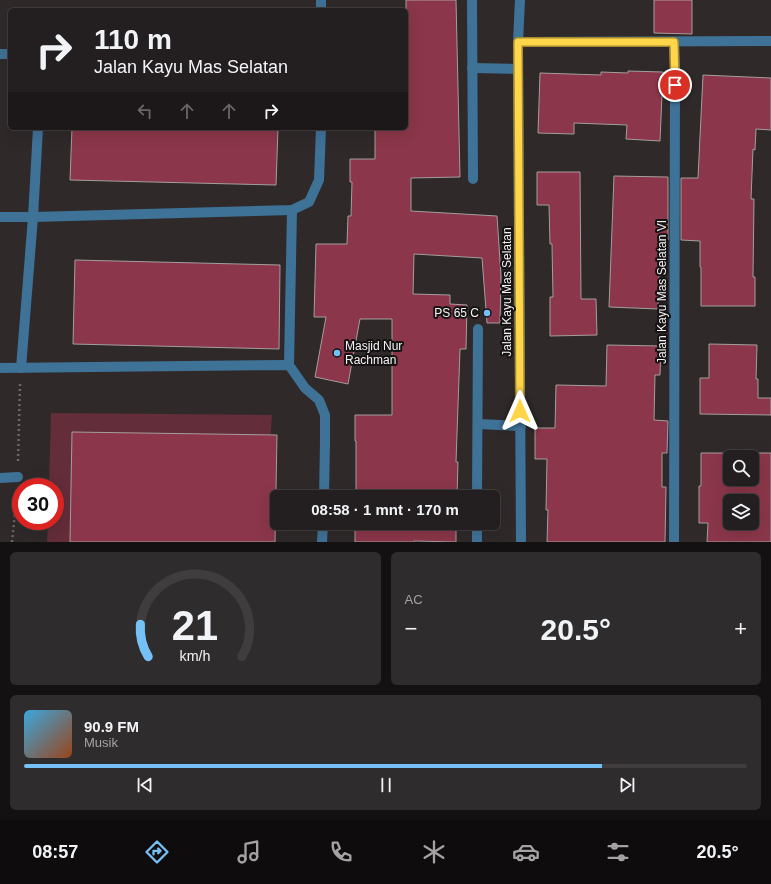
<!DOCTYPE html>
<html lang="id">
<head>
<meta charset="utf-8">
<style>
	body { margin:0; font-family:Helvetica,sans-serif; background:#2f2c2d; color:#f1f3f6; height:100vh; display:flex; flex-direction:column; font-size:15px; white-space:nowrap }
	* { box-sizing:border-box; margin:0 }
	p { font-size:13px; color:#a3a2a5 }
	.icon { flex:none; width:22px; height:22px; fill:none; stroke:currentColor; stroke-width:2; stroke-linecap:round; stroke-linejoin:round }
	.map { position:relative; height:542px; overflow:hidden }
	.side { display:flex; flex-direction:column; gap:10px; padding:10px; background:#131112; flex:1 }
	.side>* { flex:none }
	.top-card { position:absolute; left:8px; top:8px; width:400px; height:122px; border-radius:6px; box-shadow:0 4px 16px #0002,0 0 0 1px #403d3e; background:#231f20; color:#f1f3f6; overflow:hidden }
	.tools { position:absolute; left:723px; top:450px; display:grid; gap:8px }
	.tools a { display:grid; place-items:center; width:36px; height:36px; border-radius:6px; background:#231f20; box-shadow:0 4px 16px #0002,0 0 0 1px #403d3e; font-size:20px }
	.speed { position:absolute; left:12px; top:478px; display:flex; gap:8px; font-size:20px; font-weight:700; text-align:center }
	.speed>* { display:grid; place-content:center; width:52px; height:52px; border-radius:50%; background:#231f20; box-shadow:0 4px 16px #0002,0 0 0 1px #403d3e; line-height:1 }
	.speed .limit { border:6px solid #d22; background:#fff; color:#111 }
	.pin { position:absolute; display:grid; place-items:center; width:34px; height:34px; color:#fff; margin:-17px; border:2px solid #fff; border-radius:50%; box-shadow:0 1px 4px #0007 }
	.me { position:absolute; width:44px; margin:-22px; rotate:0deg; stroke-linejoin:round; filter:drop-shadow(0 0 3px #0008) }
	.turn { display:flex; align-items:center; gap:14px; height:84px; padding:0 20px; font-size:18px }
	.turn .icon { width:52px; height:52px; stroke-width:2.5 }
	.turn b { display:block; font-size:28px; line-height:34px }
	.lanes { display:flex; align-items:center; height:38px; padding:0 20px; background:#0003; justify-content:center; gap:20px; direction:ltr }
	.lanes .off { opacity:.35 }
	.big { font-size:30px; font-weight:800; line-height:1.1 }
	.side .tile { flex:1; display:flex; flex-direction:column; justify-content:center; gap:6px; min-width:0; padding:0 14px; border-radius:6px; background:#2f2c2d }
	.side .dial { align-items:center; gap:0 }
	.dial svg { height:104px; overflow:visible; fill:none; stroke:#403d3e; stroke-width:7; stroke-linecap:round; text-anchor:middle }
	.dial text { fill:#f1f3f6; stroke:none }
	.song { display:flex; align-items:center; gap:12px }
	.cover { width:48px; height:48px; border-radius:6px; background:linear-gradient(135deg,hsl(200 70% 55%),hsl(20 70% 35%)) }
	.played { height:4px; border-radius:2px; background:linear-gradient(90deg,#75c0f6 80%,#403d3e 80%) }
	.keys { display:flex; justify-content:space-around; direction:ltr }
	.heat { display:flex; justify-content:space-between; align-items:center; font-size:22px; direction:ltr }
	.side .tiles { flex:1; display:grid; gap:10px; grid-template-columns:1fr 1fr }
	.tile:last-child { grid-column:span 2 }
	.trip { position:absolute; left:270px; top:490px; width:230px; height:40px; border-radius:6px; background:#231f20; box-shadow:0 4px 16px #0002,0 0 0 1px #403d3e; font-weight:800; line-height:40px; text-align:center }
	.tabs { display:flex; height:64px; justify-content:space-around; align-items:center; background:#0e0c0d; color:#a3a2a5 }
	.tabs .icon { width:28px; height:28px }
	.tabs .current { color:#75c0f6 }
	.tabs b { font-size:18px; color:#f1f3f6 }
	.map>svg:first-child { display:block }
</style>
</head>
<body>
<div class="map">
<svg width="771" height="542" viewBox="0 0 771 542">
	<rect width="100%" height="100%" fill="#2f292a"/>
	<!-- pitch -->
	<polygon fill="#632d39" points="51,413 272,415 263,542 47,542 48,521 55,521 55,487 49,487"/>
	<!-- building -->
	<g fill="#8b364a" stroke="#a59e9e" fill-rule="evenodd">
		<polygon points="406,0 456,0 460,177 411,178 411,211 497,216 501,276 500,323 487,323 482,258 414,254 413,294 450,295 450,304 467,305 466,349 460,349 456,462 458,462 457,497 356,497 356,441 355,441 355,415 392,415 392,319 360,319 348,384 315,377 326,317 314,317 316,244 347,244 348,216 351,216 352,182 350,182 350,159 375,159 375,128 406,128"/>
		<polygon points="654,0 692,0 692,34 654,33"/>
		<polygon points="628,71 663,72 660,141 626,139 627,125 574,123 574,134 538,133 540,73 601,75 601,72 628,73"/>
		<polygon points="703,75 771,78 771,130 756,129 755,150 753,149 751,199 754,199 753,277 755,277 755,306 701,306 701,267 700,267 700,241 681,240 681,178 698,178"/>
		<polygon points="72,128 278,128 276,185 70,180"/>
		<polygon points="537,172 580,172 581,299 596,299 597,335 550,336 550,297 553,297 552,244 550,244 549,205 537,205"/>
		<polygon points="614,176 668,177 668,240 664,239 663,273 659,272 658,309 609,307"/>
		<polygon points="75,260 280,265 279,349 73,344"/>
		<polygon points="709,344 757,345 756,379 758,379 758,398 771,398 771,415 700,414 700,378 709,378"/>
		<polygon points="607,345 661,346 660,375 655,375 654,420 668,421 667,453 662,453 662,487 666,487 665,542 547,542 548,510 546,510 547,459 535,459 535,428 555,428 556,385 606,386"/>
		<polygon points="72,432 277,435 275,542 70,542"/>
		<path d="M701,453H771V542H707L708,523H699V486H701ZM730,457H752V479H730ZM730,501H752V523H730Z"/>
		<polygon points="355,523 456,523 456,542 414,541 414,542 355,542"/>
	</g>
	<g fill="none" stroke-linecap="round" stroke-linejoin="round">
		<!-- path -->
		<g stroke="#6c6768" stroke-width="2.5" stroke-dasharray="2 3" stroke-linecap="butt">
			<polyline points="18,461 20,384"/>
			<polyline points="12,542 17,492"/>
		</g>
		<!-- lane -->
		<g stroke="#3f7297" stroke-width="10">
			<polyline points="321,0 321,10"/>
			<polyline points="472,0 473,179"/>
			<polyline points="0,54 10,54"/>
			<polyline points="472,68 518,69"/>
			<polyline points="0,217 33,217 292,210 309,202 319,180 321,128"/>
			<polyline points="289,365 292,210"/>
			<polyline points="0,368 289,365 305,388 319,400 325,415 325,442 324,497"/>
			<polyline points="21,368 33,217 38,128"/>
			<polyline points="0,478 18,477"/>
			<polyline points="322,542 323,523"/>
		</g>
		<!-- street -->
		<g stroke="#3f7297" stroke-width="10">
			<polyline points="520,0 518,42 518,69 521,542"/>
			<polyline points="518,42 771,41"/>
			<polyline points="674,42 675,70 674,542"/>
			<polyline points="478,424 521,426"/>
			<polyline points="477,497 478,329"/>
			<polyline points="477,542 477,523"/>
		</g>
	</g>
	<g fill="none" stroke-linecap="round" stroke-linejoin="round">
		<defs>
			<polyline id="route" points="520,411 518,42 674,42 675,85"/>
		</defs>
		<!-- route casing -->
		<use href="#route" stroke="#a68a30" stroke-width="10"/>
		<!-- route -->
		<use href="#route" stroke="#ffd54a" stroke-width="7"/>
	</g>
	<!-- markers -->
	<g fill="#75c0f6" stroke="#151313" stroke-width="1.5">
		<circle cx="487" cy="313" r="4"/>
		<circle cx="337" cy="353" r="4"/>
	</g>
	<g text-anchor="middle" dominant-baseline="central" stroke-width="4" stroke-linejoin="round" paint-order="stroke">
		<!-- street labels -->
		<g font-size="12" fill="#f7f3f4" stroke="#151313">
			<text transform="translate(507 292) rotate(-90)">Jalan Kayu Mas Selatan</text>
			<text transform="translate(662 292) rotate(-90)">Jalan Kayu Mas Selatan VI</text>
		</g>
		<!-- poi labels -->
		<g font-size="12" fill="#f7f3f4" stroke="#151313" text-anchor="end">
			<text x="479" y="313">PS 65 C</text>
			<text x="345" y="346" text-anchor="start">Masjid Nur<tspan x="345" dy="14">Rachman</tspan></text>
		</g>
	</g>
</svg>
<div class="tools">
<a><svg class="icon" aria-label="search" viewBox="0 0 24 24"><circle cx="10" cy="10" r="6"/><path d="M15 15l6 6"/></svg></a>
<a><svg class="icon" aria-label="layers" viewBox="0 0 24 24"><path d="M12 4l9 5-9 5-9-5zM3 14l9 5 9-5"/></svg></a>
</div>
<div class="speed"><div class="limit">30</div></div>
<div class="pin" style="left:675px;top:85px;background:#d93025"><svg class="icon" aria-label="arrive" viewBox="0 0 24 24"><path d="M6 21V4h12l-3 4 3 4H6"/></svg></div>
<svg class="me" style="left:520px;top:411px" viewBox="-20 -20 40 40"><path d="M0-17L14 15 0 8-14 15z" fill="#ffd54a" stroke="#fff" stroke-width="4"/></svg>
<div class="trip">08:58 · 1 mnt · 170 m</div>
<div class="top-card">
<div class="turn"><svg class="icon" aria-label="right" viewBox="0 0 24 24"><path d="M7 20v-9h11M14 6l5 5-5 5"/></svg><div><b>110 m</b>Jalan Kayu Mas Selatan</div></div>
<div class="lanes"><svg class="icon off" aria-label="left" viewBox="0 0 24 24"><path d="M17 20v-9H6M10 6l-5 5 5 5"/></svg><svg class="icon off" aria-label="ahead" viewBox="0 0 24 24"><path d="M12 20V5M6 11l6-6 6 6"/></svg><svg class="icon off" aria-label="ahead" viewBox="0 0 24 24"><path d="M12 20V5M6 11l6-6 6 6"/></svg><svg class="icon" aria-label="right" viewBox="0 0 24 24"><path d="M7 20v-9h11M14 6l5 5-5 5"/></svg></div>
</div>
</div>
<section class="side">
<div class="tiles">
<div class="tile dial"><svg viewBox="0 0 100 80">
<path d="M14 69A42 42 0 1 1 86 69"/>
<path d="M14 69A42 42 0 0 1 8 44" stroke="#75c0f6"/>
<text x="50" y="56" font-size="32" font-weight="700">21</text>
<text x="50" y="72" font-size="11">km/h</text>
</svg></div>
<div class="tile"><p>AC</p>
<div class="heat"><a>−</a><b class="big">20.5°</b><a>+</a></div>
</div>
<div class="tile">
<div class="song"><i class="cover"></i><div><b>90.9 FM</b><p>Musik</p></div></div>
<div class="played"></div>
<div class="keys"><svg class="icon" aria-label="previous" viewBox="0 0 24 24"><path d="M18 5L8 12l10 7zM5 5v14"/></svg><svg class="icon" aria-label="pause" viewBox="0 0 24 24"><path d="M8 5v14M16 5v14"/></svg><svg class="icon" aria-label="next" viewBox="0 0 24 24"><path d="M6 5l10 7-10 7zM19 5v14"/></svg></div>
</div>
</div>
</section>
<nav class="tabs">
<b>08:57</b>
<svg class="icon current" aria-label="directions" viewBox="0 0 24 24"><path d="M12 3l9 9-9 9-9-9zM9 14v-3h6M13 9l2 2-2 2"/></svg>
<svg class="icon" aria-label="music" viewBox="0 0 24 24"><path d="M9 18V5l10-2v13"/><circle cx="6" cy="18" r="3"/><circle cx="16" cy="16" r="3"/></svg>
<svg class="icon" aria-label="phone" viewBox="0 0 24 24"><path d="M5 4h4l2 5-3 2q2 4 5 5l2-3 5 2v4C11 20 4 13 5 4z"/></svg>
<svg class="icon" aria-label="climate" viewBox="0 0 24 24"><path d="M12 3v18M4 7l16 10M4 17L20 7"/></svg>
<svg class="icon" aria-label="car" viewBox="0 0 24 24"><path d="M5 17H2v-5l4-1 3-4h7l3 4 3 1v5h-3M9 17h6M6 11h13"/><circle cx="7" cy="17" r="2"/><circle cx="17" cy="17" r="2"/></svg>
<svg class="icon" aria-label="filters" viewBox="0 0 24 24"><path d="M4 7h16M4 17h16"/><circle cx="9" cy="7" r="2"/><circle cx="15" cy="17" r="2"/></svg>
<b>20.5°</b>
</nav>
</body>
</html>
